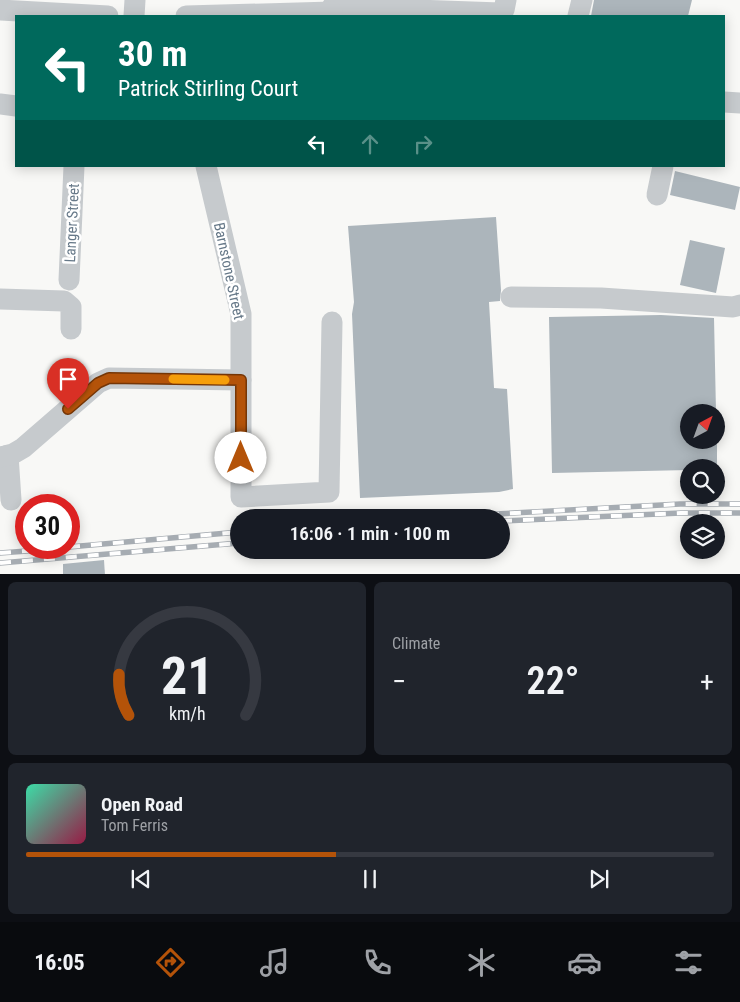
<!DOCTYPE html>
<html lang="en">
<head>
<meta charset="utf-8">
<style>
	body { margin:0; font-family:"Roboto Condensed",sans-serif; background:#20242c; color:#f1f3f6; height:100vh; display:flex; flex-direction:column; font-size:19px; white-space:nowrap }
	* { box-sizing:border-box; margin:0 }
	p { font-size:16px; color:#9ea1a6 }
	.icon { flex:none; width:28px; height:28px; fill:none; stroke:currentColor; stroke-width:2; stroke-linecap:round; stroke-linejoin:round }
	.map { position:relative; height:574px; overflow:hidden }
	.details { display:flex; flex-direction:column; gap:8px; padding:8px; background:#0d0f14; flex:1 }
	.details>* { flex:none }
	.guide { position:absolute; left:15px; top:15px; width:710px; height:152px; border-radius:0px; box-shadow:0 2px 12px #0003; background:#00695c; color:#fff; overflow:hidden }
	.needle { width:32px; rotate:41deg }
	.buttons { position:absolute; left:680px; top:404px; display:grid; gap:10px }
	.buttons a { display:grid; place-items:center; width:45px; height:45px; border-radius:50%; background:#171b24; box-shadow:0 2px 12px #0003; font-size:25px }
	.speed { position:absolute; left:15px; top:494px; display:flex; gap:10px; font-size:25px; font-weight:700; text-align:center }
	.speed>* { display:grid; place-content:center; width:65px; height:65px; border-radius:50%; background:#171b24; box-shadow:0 2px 12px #0003; line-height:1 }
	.speed .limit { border:8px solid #d22; background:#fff; color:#111 }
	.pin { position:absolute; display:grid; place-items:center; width:42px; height:42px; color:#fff; margin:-51px -21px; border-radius:50% 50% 50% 0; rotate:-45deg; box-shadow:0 0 5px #0007 }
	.pin .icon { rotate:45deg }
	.me { position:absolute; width:55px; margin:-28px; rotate:0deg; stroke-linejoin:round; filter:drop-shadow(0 0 4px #0008) }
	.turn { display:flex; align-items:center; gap:18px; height:105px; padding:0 20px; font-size:22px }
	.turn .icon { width:65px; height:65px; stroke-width:2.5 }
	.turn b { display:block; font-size:35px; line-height:42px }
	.lanes { display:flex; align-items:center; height:48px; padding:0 20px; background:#0003; justify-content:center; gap:25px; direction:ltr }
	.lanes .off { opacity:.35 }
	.big { font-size:38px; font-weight:600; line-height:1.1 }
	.details .widget { flex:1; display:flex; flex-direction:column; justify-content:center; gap:8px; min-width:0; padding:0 18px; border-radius:8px; background:#20242c }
	.details .dial { align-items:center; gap:0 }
	.dial svg { height:130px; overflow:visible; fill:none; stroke:#363941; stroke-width:7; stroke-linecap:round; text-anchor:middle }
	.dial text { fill:#f1f3f6; stroke:none }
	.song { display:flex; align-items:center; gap:15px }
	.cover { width:60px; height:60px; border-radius:8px; background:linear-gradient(135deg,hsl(160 70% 55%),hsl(340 70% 35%)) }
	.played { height:5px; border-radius:2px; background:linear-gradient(90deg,#b45309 45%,#363941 45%) }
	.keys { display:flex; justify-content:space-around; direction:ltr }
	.heat { display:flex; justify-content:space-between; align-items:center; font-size:28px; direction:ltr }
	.details .tiles { flex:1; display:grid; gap:8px; grid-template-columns:1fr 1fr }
	.widget:last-child { grid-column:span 2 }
	.trip { position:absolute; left:230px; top:509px; width:280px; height:50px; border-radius:25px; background:#171b24; box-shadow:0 2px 12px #0003; font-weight:600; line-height:50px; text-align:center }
	.dock { display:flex; height:80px; justify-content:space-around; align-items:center; background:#090b0e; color:#9ea1a6 }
	.dock .icon { width:35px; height:35px }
	.dock .selected { color:#b45309 }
	.dock b { font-size:22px; color:#f1f3f6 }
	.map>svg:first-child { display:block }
</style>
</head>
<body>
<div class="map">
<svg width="740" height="575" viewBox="0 0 740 575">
	<rect width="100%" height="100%" fill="#f8f8f6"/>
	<!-- building -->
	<g fill="#acb5bb">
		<polygon points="594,0 692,0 688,16 591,16"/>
		<polygon points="675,171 740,187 735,210 670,195"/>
		<polygon points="496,217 501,290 500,301 489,302 494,388 507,389 513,489 499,492 360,498 352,314 354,302 348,226"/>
		<polygon points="690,240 725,248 716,293 680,285"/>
		<polygon points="661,315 714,318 716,412 689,412 689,440 717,440 717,468 689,468 689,470 552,473 549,317"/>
		<polygon points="104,560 105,575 63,575 63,564"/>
	</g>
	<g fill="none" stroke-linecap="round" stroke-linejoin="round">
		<!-- minor -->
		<g stroke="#c6cacd" stroke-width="21">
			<polyline points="332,7 500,13 504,10 506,0"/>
			<polyline points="0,10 108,16"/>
			<polyline points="134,16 135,0"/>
			<polyline points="186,16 332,12"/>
			<polyline points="578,16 582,0"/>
			<polyline points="724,102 740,103"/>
			<polyline points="0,104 16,106"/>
			<polyline points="206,166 241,314 241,497 329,492 332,322"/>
			<polyline points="657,195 663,166"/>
			<polyline points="69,280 74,166"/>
			<polyline points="511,297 601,298 733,307 740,305"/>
			<polyline points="0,299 64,301 71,307 71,329"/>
			<polyline points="8,455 11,500"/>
			<polyline points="0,457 11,455 23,448 98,383 109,378 241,380"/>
		</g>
		<defs>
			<g id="rail">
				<polyline points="422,518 680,504 740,504"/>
				<polyline points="501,521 681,513 740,513"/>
				<polyline points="69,547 239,532"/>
				<polyline points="0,553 67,548"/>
				<polyline points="0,563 239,543"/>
			</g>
		</defs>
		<!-- rail casing -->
		<use href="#rail" stroke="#a6acb2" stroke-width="5.5"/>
		<!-- rail -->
		<use href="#rail" stroke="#fff" stroke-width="4" stroke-dasharray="11" stroke-linecap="butt"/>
	</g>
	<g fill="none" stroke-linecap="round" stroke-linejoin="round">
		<defs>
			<polyline id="route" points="68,409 98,383 109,378 241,380 241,458"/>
		</defs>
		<!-- route casing -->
		<use href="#route" stroke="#753606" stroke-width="12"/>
		<!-- route -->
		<use href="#route" stroke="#b45309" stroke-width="9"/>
		<!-- slow -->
		<polyline stroke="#f59e0b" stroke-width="9" points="173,379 225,380"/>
	</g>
	<g text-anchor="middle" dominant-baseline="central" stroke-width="5" stroke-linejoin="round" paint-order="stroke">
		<!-- street labels -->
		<g font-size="15" fill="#667888" stroke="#fff">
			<text transform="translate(72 223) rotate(-87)">Langer Street</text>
			<text transform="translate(229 271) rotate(78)">Barnstone Street</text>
		</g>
	</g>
</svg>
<div class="buttons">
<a><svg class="needle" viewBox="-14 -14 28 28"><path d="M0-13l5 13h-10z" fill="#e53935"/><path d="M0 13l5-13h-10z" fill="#9ea1a6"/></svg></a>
<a><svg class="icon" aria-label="search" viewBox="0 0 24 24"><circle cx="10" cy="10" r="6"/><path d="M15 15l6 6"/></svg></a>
<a><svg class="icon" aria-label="layers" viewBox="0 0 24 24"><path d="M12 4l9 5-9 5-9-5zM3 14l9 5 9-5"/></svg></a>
</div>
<div class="speed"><div class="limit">30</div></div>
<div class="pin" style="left:68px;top:409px;background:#d93025"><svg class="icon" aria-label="arrive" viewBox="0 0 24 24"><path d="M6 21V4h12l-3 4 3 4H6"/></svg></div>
<svg class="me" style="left:241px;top:458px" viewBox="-20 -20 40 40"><circle r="19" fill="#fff"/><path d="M0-13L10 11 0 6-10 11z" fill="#b45309"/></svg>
<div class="trip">16:06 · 1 min · 100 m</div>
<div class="guide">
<div class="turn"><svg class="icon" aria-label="left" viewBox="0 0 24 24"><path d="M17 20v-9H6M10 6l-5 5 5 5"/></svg><div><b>30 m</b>Patrick Stirling Court</div></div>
<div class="lanes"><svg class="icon" aria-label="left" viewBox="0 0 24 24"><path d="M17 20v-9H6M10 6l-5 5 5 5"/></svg><svg class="icon off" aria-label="ahead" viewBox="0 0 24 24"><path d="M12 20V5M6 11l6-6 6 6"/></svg><svg class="icon off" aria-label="right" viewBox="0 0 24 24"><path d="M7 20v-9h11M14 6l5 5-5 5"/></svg></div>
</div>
</div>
<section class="details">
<div class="tiles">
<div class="widget dial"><svg viewBox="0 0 100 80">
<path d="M14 69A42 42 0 1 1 86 69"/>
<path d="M14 69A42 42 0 0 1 8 44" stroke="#b45309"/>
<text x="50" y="56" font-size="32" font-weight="700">21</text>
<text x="50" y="72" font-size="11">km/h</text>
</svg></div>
<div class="widget"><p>Climate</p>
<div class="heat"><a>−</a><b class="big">22°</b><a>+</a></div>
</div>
<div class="widget">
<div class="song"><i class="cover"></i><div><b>Open Road</b><p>Tom Ferris</p></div></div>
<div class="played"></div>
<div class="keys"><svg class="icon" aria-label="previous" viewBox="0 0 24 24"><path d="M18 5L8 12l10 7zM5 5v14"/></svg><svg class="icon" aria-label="pause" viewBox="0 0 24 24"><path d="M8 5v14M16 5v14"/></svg><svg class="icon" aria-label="next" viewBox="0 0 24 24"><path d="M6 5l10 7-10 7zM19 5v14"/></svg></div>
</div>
</div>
</section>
<nav class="dock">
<b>16:05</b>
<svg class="icon selected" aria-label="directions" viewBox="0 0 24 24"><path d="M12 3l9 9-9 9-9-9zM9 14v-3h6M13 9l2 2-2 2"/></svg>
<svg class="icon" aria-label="music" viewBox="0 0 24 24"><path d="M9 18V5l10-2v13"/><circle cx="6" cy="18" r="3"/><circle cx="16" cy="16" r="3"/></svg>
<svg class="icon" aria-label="phone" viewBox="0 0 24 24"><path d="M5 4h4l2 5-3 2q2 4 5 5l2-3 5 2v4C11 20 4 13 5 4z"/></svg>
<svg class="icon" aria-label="climate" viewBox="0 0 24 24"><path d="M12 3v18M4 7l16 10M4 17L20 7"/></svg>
<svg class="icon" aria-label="car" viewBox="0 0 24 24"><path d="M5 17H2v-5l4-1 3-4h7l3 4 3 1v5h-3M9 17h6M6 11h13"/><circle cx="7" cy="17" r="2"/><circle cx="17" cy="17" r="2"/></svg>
<svg class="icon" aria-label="filters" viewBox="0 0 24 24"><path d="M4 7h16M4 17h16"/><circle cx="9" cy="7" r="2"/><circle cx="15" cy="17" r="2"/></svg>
</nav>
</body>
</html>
